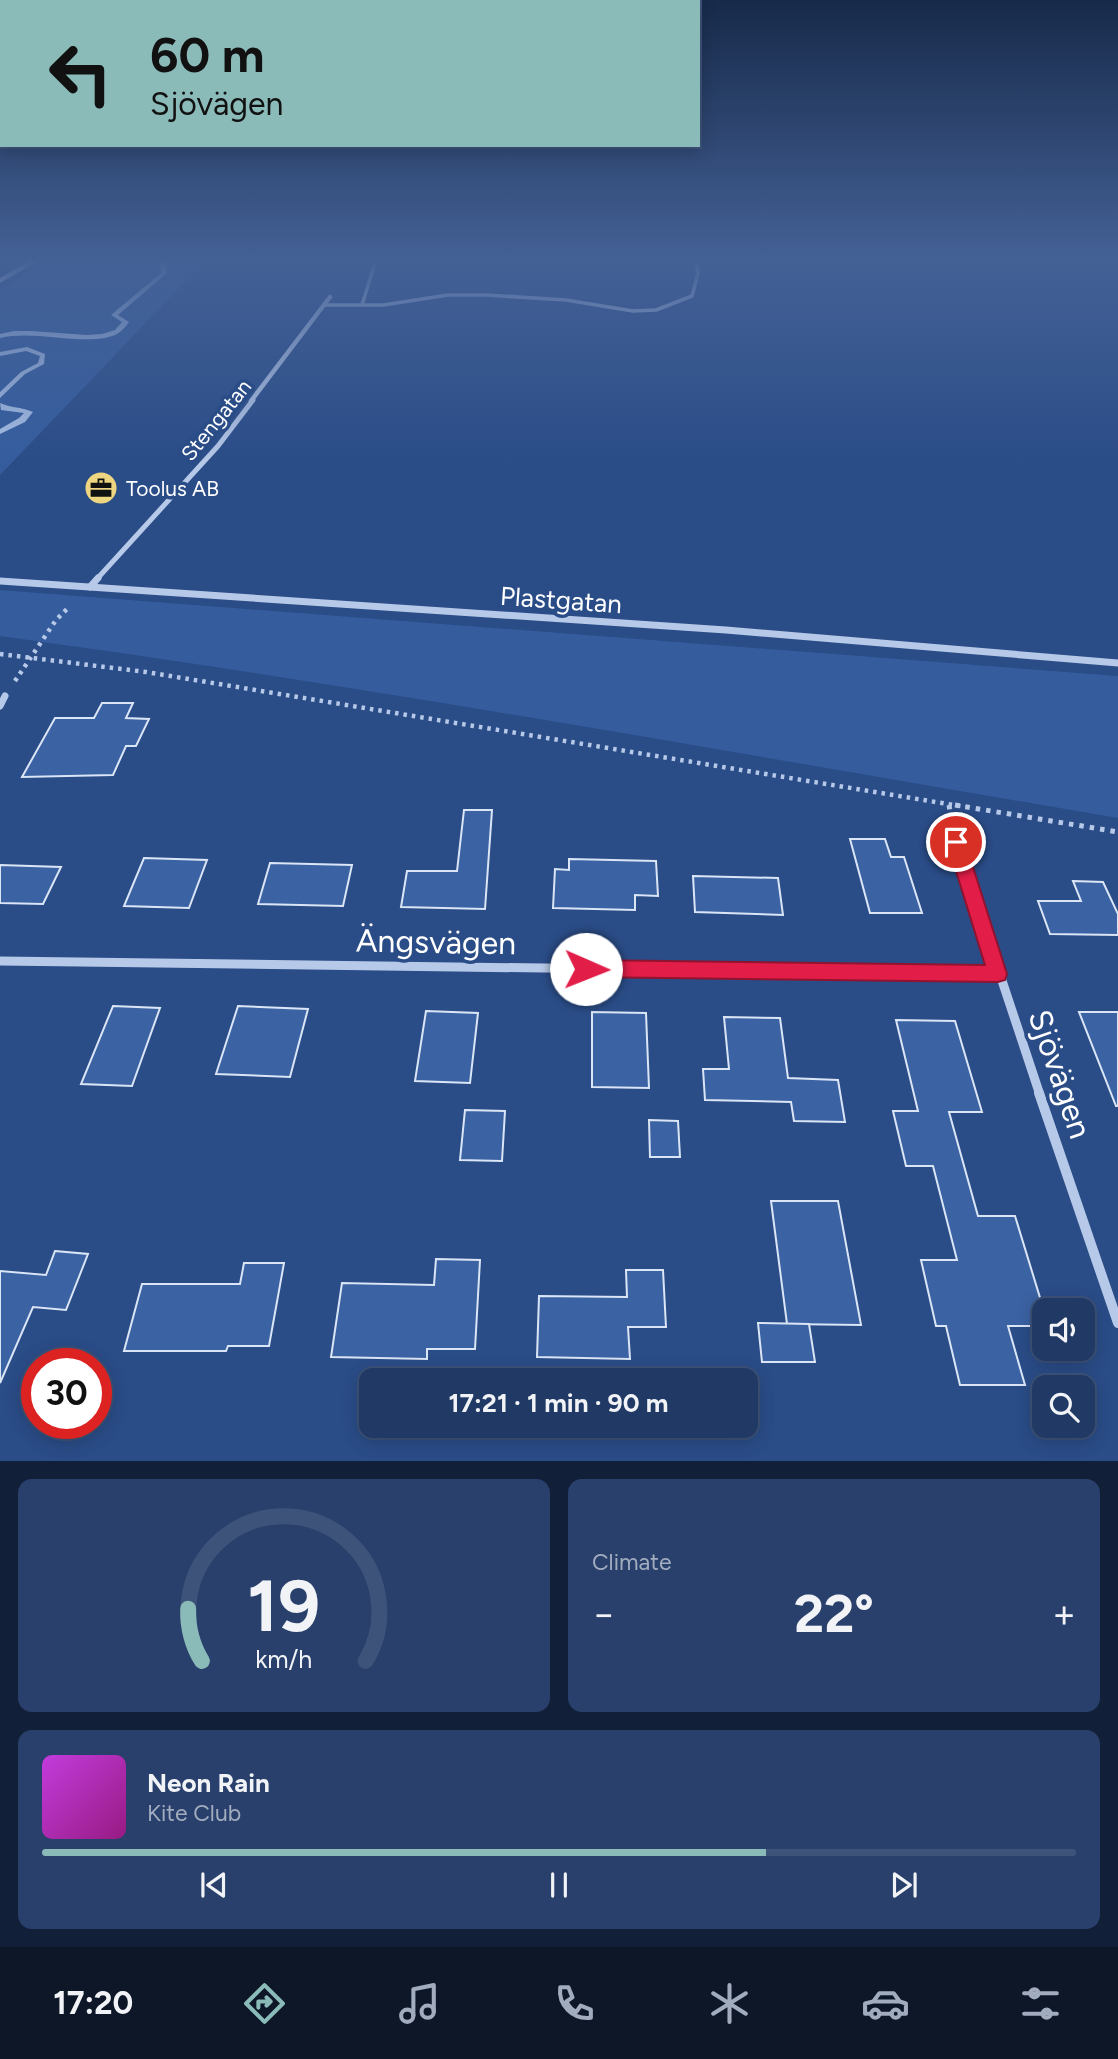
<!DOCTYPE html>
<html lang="en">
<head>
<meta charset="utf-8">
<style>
	body { margin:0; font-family:Figtree,sans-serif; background:#28406b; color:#f1f3f6; height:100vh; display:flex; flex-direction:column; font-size:26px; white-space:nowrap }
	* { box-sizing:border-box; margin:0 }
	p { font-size:23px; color:#a2acbf }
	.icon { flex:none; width:38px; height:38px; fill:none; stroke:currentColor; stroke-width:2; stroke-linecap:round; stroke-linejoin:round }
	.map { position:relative; height:1461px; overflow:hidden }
	.side { display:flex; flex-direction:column; gap:18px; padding:18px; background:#121f38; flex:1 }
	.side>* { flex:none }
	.banner { position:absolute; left:0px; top:0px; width:700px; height:147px; box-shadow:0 4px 18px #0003,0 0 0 2px #3d5379; background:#8bbbb9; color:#111; overflow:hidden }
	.controls { position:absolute; left:1032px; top:1298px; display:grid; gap:14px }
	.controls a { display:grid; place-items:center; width:63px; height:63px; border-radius:14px; background:#203965; box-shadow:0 4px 18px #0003,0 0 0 2px #3d5379; font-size:35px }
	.speed { position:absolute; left:21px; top:1348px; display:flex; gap:14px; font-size:35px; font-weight:700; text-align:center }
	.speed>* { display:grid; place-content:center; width:91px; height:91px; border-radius:50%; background:#203965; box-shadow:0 4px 18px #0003,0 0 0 2px #3d5379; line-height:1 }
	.speed .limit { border:10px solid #d22; background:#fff; color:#111 }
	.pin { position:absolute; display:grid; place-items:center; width:60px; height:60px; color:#fff; margin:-30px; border:4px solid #fff; border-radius:50%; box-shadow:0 2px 7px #0007 }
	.me { position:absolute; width:77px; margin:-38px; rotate:91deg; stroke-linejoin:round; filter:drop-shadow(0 0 5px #0008) }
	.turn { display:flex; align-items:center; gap:24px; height:147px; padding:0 35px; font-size:32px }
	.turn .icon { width:91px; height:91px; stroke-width:2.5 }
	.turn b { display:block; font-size:49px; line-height:60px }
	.big { font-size:52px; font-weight:700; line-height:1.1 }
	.side .widget { flex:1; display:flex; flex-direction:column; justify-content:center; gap:10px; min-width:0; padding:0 24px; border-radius:14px; background:#28406b }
	.side .dial { align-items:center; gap:0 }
	.dial svg { height:182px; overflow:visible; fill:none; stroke:#3d5379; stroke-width:7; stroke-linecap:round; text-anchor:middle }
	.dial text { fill:#f1f3f6; stroke:none }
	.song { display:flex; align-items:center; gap:21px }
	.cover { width:84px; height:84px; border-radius:10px; background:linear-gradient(135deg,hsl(290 70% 55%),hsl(310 70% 35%)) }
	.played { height:7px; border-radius:4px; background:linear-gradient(90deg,#8bbbb9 70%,#3d5379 70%) }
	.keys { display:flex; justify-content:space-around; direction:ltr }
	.heat { display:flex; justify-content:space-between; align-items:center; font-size:38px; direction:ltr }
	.side .tiles { flex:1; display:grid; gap:18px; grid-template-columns:1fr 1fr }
	.widget:last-child { grid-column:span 2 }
	.trip { position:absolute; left:359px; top:1368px; width:399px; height:70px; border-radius:14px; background:#203965; box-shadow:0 4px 18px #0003,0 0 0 2px #3d5379; font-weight:700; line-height:70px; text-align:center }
	.tabs { display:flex; height:112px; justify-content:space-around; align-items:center; background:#0d1728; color:#a2acbf }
	.tabs .icon { width:49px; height:49px }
	.tabs .selected { color:#8bbbb9 }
	.tabs b { font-size:32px; color:#f1f3f6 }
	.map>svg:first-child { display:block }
</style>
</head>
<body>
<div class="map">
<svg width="1118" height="1461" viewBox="0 0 1118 1461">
	<rect width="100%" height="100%" fill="#2a4c87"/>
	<!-- green -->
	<g fill="#355d9e">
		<polygon points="49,260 206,260 0,475 0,290"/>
		<path d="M0,590L1118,676V818C746,755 374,687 0,636Z"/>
	</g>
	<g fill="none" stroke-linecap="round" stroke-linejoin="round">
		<!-- stream -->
		<g fill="#acc3e8" fill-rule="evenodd">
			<path d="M159,260H165L167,273L118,315L129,322C126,326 122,331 117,334C88,348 36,329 0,338V334L14,331H31L87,335L102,334L115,330L122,322L111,315L161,273Z"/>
			<polygon points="27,347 45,354 44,364 25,374 0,398 0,392 21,372 38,363 40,356 26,351 0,356 0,352"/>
			<path d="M0,403C10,408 23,407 33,412L25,422L0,434V429L19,418L24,413L1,410Z"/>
		</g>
	</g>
	<!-- building -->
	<g fill="#3b62a3" stroke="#dae5f6" stroke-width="2">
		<polygon points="102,703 133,703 126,718 149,719 136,746 126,746 113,775 22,777 55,718 94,718"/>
		<polygon points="464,810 492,810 485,909 401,907 407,871 457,871"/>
		<polygon points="850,839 885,839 891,857 904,857 922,913 870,913"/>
		<polygon points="144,858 207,860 189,908 124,906"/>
		<polygon points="569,859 656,861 658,896 635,895 635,910 553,908 555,869 569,870"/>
		<polygon points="270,863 352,865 343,906 258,904"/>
		<polygon points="0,865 61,867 43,904 0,903"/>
		<polygon points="693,876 778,878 783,915 695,912"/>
		<polygon points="1073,881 1103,882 1118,914 1118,935 1050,934 1038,901 1081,901"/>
		<polygon points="113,1006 160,1008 132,1086 81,1084"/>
		<polygon points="238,1006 308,1009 290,1077 216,1074"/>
		<polygon points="426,1011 478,1013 470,1083 415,1081"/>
		<polygon points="592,1012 646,1013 649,1088 592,1087"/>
		<polygon points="1079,1012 1118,1012 1118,1106 1116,1106"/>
		<polygon points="724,1017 780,1018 788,1078 838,1080 845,1122 794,1121 791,1102 705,1100 703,1069 729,1069"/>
		<polygon points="896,1020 955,1021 982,1112 949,1112 978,1216 1015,1216 1045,1314 1045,1326 1008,1326 1025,1385 960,1385 946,1326 936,1326 921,1260 957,1260 933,1166 906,1166 893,1111 918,1111"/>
		<polygon points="465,1110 505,1111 502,1161 460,1160"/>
		<polygon points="649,1120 678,1121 680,1157 650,1157"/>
		<polygon points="771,1201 838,1201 861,1325 787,1324"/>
		<polygon points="55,1251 88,1254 66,1310 33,1307 0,1383 0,1271 46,1275"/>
		<polygon points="436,1259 480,1260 475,1349 427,1349 427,1359 331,1357 342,1283 434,1285"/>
		<polygon points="244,1263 284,1263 269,1346 228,1346 226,1351 124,1351 142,1284 240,1284"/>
		<polygon points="626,1270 663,1270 666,1327 628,1327 630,1359 537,1357 539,1296 627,1297"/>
		<polygon points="758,1323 809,1324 815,1362 762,1362"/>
	</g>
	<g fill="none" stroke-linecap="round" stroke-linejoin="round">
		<!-- path-far1 -->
		<g stroke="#b7c9e8" stroke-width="4.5" stroke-dasharray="3.5 5" stroke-linecap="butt">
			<polyline points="0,654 146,672 966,807"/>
			<polyline points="15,681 56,620 70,606"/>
		</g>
		<!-- path -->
		<g stroke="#b7c9e8" stroke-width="5" stroke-dasharray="4.5 6" stroke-linecap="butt">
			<polyline points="949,805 952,824"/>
			<polyline points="955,805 1118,832"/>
		</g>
		<!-- lane -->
		<g stroke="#b7c9e8" stroke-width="3.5">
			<polyline points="325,305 383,305 448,295 486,295 566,300 633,311 656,310 692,296 698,273 696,260"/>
			<polyline points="362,305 376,260"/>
		</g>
		<!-- street-far4 -->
		<polyline stroke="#b7c9e8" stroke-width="4.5" points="251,401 330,297"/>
		<!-- street-far3 -->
		<polyline stroke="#b7c9e8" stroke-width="5" points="96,580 218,446 253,400"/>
		<!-- street-far2 -->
		<g stroke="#b7c9e8" stroke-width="7">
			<polyline points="0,581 726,630 1118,663"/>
			<polyline points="90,587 98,578"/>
			<polyline points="0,706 5,696"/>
		</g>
		<!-- street-far1 -->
		<g stroke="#b7c9e8" stroke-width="9">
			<polyline points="956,842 1040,1095"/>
			<polyline points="0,961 998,974"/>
		</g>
		<!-- street -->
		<polyline stroke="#b7c9e8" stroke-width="10" points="1039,1093 1118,1323"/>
		<!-- secondary -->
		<polygon fill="#e0e9f7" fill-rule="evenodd" points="31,260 40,260 0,283 0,278"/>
	</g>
	<!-- sky -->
	<linearGradient id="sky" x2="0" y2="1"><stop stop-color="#172a4a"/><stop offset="0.56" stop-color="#446196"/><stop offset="1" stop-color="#446196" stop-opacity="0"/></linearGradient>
	<rect width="1118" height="464" fill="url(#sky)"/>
	<!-- route -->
	<polygon fill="#e11d48" stroke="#92132f" stroke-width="2" points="956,835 962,837 965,842 1007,974 1005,980 998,982 586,977 579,974 577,969 579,963 586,960 985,965 947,842 949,837"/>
	<!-- icons -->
	<defs>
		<symbol id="office-disc" viewBox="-11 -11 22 22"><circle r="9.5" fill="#eed57f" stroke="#2a4c87"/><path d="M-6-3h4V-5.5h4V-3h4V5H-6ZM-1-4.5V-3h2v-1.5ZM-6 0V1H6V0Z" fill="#111"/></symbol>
	</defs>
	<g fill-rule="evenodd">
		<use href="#office-disc" x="82" y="469" width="38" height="38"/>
	</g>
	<g text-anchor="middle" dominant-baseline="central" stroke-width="7" stroke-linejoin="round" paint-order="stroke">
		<!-- far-street labels -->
		<g font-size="21" fill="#fff" stroke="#2a4c87">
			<text transform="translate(216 420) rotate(-51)">Stengatan</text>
		</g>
		<!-- far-poi labels -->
		<g font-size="21" fill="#fff" stroke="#2a4c87" text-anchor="start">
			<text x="126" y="488">Toolus AB</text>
		</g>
		<!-- street labels -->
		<g font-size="26" fill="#fff" stroke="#2a4c87">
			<text transform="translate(561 600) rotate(4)">Plastgatan</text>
		</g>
		<!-- near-street labels -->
		<g font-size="32" fill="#fff" stroke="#2a4c87">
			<text transform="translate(436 942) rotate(1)">Ängsvägen</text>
			<text transform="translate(1060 1074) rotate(71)">Sjövägen</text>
		</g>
	</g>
</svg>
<div class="controls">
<a><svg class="icon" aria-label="sound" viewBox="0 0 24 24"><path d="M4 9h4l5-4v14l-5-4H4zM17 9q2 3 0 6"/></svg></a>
<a><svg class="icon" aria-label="search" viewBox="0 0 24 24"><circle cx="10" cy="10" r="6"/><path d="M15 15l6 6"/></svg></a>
</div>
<div class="speed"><div class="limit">30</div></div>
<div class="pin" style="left:956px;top:842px;background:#d93025"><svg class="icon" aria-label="arrive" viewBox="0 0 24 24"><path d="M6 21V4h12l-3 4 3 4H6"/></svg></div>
<svg class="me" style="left:586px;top:969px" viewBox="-20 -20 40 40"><circle r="19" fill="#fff"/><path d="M0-13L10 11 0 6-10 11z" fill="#e11d48"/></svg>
<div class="trip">17:21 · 1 min · 90 m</div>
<div class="banner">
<div class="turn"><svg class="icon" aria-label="left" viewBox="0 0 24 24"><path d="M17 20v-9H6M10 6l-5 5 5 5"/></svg><div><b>60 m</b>Sjövägen</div></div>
</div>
</div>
<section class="side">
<div class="tiles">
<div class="widget dial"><svg viewBox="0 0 100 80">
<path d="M14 69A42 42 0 1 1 86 69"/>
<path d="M14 69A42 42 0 0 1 8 46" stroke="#8bbbb9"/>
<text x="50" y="56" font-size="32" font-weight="700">19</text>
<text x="50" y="72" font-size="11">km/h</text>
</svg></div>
<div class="widget"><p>Climate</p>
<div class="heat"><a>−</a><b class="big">22°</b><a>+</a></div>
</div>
<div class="widget">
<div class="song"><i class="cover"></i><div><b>Neon Rain</b><p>Kite Club</p></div></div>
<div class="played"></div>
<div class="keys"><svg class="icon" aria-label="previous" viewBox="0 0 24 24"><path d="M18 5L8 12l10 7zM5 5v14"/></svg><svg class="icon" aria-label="pause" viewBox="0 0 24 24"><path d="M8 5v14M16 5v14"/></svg><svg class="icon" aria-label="next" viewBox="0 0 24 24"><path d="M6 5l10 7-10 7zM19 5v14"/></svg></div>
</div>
</div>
</section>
<nav class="tabs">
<b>17:20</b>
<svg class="icon selected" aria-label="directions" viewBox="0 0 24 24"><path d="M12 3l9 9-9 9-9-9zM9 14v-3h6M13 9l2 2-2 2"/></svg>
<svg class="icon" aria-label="music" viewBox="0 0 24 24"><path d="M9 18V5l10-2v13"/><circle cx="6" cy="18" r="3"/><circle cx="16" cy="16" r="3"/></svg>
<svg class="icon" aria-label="phone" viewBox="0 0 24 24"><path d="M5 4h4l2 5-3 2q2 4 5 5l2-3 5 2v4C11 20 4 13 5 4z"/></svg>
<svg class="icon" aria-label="climate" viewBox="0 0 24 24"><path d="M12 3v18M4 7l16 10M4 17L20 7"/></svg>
<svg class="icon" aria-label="car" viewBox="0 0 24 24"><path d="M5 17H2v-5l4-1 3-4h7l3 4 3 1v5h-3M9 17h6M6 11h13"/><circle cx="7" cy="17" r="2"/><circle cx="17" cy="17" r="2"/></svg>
<svg class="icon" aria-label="filters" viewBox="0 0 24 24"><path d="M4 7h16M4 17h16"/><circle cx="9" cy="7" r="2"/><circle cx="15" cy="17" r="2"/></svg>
</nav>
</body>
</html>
